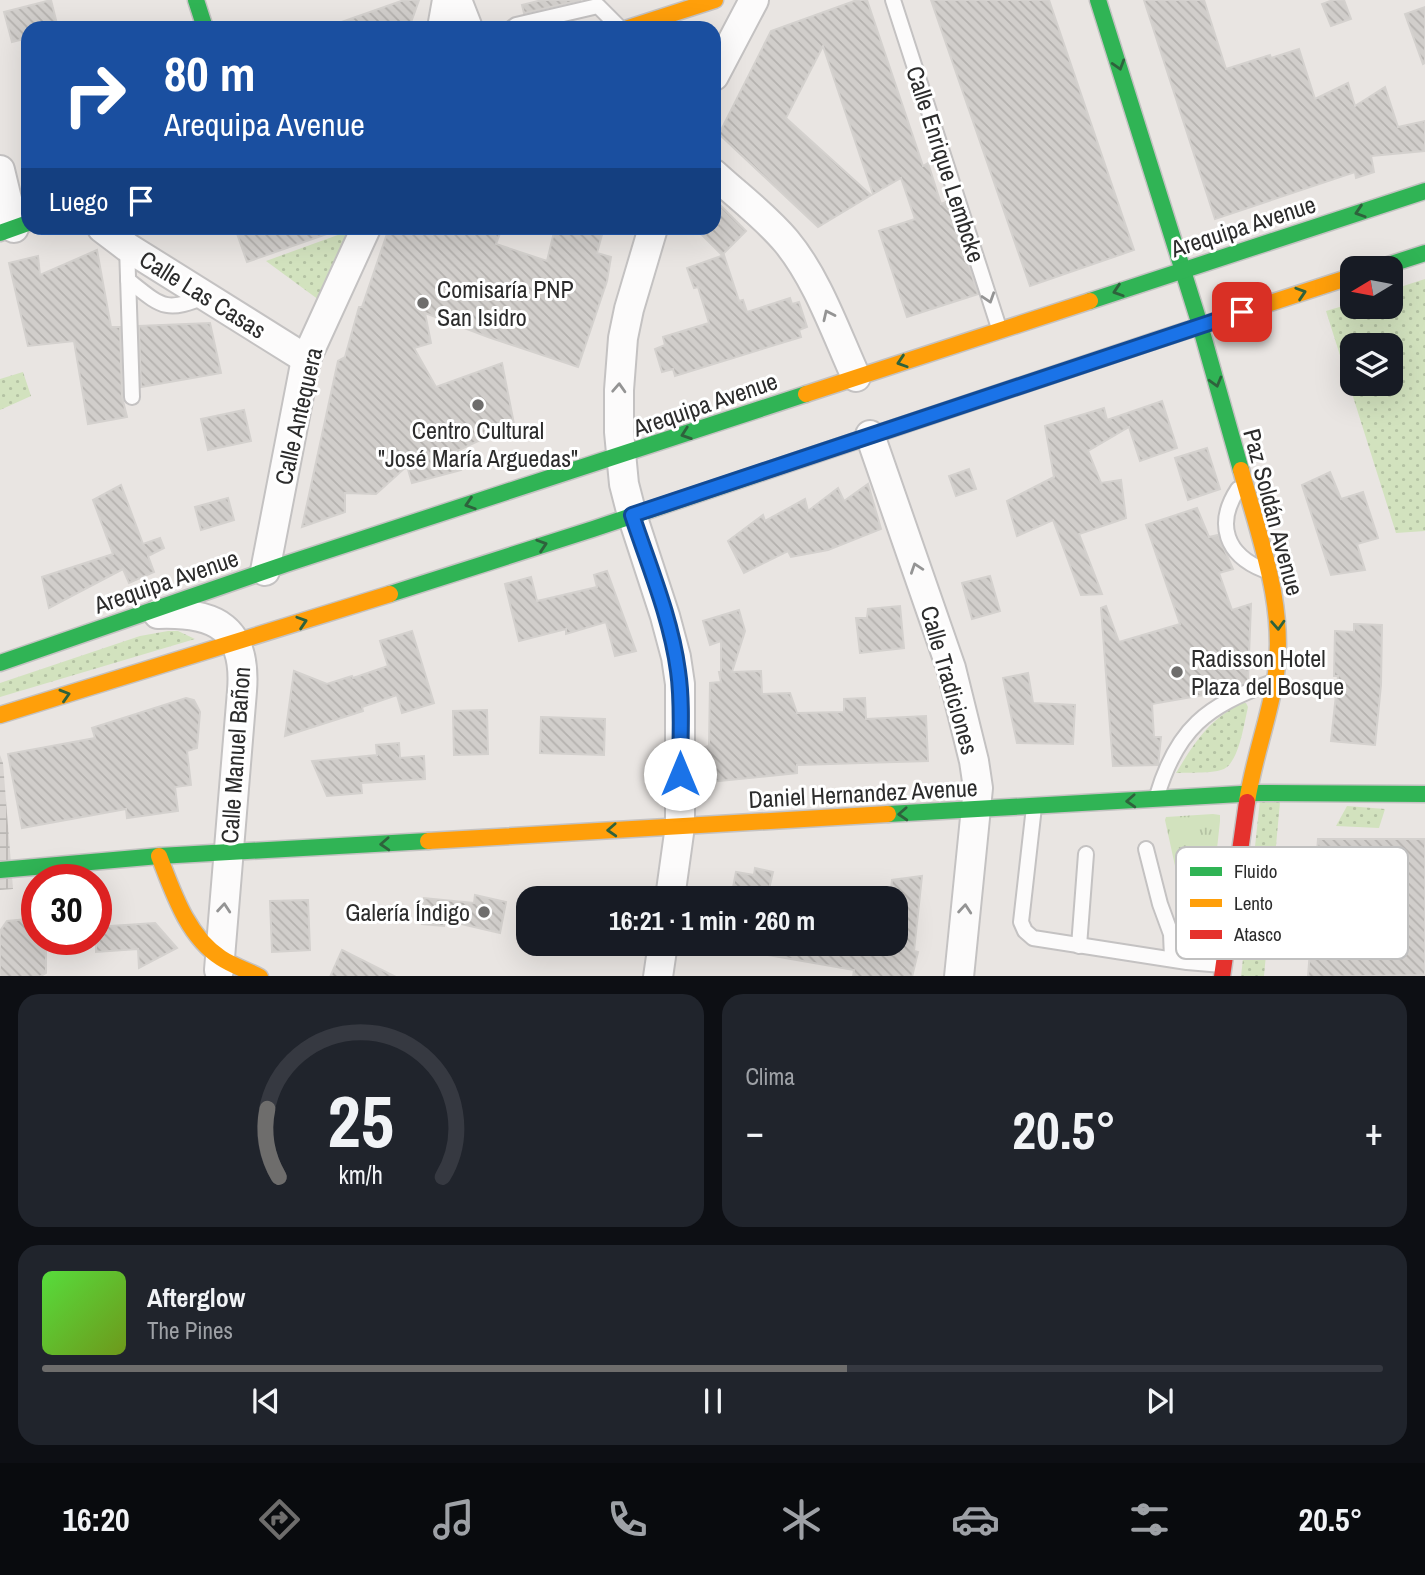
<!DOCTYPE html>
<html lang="es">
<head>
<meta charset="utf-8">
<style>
	body { margin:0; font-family:"Archivo Narrow",sans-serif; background:#20242c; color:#f1f3f6; height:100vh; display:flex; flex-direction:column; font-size:26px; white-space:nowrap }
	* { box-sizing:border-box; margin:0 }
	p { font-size:23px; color:#9ea1a6 }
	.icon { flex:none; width:38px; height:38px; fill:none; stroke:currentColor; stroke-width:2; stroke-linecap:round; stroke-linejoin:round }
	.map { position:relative; height:976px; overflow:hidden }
	.drawer { display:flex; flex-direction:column; gap:18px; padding:18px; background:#0d0f14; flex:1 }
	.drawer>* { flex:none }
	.hud { position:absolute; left:21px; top:21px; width:700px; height:214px; border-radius:21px; box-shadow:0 7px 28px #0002; background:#1a4fa0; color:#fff; overflow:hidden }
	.needle { width:46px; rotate:260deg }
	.fabs { position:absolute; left:1340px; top:256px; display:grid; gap:14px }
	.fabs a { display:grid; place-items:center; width:63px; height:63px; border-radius:14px; background:#171b24; box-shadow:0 7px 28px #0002; font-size:35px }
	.speed { position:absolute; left:21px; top:864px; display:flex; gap:14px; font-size:35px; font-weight:700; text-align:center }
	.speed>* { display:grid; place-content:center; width:91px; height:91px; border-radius:50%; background:#171b24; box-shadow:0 7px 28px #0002; line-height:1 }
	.speed .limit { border:10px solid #d22; background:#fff; color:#111 }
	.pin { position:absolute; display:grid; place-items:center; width:60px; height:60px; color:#fff; margin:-30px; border-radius:14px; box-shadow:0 4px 10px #0006 }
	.me { position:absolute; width:77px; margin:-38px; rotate:0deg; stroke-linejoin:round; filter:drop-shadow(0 0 5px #0008) }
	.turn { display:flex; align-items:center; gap:24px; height:147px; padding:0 28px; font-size:32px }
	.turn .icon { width:91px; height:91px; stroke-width:2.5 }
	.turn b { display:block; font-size:49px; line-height:60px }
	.then { display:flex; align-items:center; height:66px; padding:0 28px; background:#0003; gap:14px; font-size:26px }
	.big { font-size:52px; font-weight:700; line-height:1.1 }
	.drawer .widget { flex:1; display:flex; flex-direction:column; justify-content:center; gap:10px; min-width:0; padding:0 24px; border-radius:21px; background:#20242c }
	.drawer .dial { align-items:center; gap:0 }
	.dial svg { height:182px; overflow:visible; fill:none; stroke:#363941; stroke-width:7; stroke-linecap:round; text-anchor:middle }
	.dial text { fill:#f1f3f6; stroke:none }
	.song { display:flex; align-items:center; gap:21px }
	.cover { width:84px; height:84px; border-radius:10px; background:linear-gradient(135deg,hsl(110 70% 55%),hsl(80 70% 35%)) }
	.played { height:7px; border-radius:4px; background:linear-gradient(90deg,#6e6d6c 60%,#363941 60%) }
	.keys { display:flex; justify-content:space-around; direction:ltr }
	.heat { display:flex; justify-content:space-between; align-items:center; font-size:38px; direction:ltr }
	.drawer .tiles { flex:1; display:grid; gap:18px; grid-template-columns:1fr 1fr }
	.widget:last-child { grid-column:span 2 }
	.trip { position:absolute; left:516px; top:886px; width:392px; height:70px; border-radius:21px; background:#171b24; box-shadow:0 7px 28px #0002; font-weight:700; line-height:70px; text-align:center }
	.dock { display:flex; height:112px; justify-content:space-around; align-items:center; background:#090b0e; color:#9ea1a6 }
	.dock .icon { width:49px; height:49px }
	.dock .selected { color:#6e6d6c }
	.dock b { font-size:32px; color:#f1f3f6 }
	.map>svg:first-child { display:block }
</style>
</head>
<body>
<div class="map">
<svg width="1425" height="977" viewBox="0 0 1425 977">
	<defs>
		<pattern id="grass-dots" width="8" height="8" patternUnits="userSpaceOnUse" patternTransform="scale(1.75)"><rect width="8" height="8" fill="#d2e2be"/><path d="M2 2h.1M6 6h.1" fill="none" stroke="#b4c2a3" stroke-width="1.8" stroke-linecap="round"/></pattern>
		<pattern id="park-tufts" width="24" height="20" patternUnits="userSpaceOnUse" patternTransform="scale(1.75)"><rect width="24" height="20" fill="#d2e2be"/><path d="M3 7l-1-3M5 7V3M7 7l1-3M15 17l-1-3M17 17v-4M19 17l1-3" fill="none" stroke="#b4c2a3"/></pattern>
		<pattern id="plaza-grid" width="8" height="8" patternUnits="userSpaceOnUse" patternTransform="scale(1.75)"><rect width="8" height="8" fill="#d9d5d2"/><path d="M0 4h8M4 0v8" fill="none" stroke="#bab7b4"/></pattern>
		<pattern id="building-back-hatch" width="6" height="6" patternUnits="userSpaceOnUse" patternTransform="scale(1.75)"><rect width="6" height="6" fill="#d1cecb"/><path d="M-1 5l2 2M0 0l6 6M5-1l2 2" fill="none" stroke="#b4b1ae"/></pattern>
	</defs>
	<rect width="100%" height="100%" fill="#e9e5e2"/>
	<!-- grass -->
	<g fill="url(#grass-dots)" fill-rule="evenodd">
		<polygon points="357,228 319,300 266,261"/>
		<path d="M1425,279V531L1396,533L1326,311L1353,303V306H1391V290ZM1353,345H1391V383H1353Z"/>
		<polygon points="23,372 31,396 0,410 0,379"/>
		<polygon points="168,631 178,631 195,639 0,697 0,683 140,636"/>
		<path d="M1241,703H1246L1248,707C1244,723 1239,766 1221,770C1207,774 1190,772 1176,773C1195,742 1208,721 1241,703Z"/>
		<polygon points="1260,800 1280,802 1264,976 1241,977"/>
		<polygon points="1347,806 1385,809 1379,828 1336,826"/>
	</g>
	<!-- park -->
	<polygon fill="url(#park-tufts)" points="1213,814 1220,815 1220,821 1207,941 1177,875 1165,820 1166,817"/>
	<!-- plaza -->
	<polygon fill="url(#plaza-grid)" points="0,755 3,763 13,889 0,890"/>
	<!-- building -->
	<g fill="url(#building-back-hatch)" stroke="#d4d1ce" stroke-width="2">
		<polygon points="51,0 58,28 28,28 28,38 12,42 4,12"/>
		<polygon points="404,0 419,0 409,28 333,28 333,25"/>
		<polygon points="542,0 581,0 524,13 522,5"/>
		<polygon points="857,0 867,0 923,166 928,163 941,204 948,201 978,294 907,317 879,231 915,219 901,178 873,194 823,46 786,118 871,195 818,227 719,134 771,31"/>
		<polygon points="931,0 1049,0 1134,250 1030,286"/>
		<polygon points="1144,0 1204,0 1226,69 1270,55 1271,58 1299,49 1315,99 1348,83 1355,106 1385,87 1398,127 1425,121 1425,151 1371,156 1374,172 1356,178 1355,172 1215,219"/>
		<polygon points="1333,0 1344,0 1351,19 1331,26 1322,4"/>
		<polygon points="1425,7 1425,63 1423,64 1405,14"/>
		<polygon points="714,199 746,231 722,255 695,228 714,228"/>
		<polygon points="235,228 338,228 338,230 247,262"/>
		<polygon points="389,228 502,228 496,244 547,261 555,228 589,228 603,231 597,253 611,257 607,281 578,367 488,337 425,313 431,343 414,348 436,387 502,363 514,424 457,451 461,470 412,483 407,466 376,494 345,493 345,512 302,527 338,361 345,357 359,307 362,307"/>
		<polygon points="97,250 111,327 120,327 122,397 127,417 88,424 74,341 28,346 9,263 38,256 40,275"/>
		<polygon points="724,255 739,301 743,300 747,312 790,298 792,304 799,302 807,327 799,330 801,337 675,376 673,369 662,372 655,349 665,345 663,337 709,323 698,287 694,288 687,268"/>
		<polygon points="210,323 221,373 141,387 139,326"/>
		<polygon points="1162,401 1177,448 1140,461 1129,427 1088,451 1101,483 1121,480 1126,518 1079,534 1102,594 1081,595 1053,520 1017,536 1007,501 1054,477 1045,426 1104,408 1107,420"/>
		<polygon points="244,410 251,441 208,450 201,419"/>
		<polygon points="1207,448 1220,489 1188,500 1175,458"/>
		<polygon points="969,469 976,489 956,496 949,476"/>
		<polygon points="1330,472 1341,499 1363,492 1378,538 1357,544 1365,570 1331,575 1302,485"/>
		<polygon points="868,484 881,529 828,550 791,557 788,551 744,573 728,541 763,515 765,521 805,499 808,511 838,488 844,501"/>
		<polygon points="121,485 143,544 160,538 164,548 148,556 154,572 129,583 123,569 49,608 42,577 113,554 93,500"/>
		<polygon points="228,498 234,520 201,530 195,507"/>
		<polygon points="1197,508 1209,537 1218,535 1233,569 1219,573 1232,610 1251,604 1248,681 1226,691 1152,704 1154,737 1161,737 1158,765 1113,766 1101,608 1106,606 1119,642 1180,624 1146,525"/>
		<polygon points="607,571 636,651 615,656 606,622 566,634 566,629 519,641 505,584 531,577 537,601 597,587 594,575"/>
		<polygon points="990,576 1000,611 972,619 962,583"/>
		<polygon points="900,606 904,648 860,653 856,618 867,618 868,609"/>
		<polygon points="739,610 745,631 732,672 761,671 762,694 790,693 797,713 844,712 844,699 865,698 866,719 926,716 928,761 797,765 797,773 710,782 705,747 709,746 710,683 721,682 719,672 721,672 721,641 710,645 703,621"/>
		<polygon points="1354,624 1382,625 1381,685 1375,745 1331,741 1338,676 1334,676 1335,631 1354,632"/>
		<polygon points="412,631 434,703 402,713 397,695 362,707 363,711 285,736 294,671 327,684 352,676 353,678 388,666 380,641"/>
		<polygon points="1028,673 1033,703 1075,705 1073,744 1017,743 1003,678"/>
		<polygon points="186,698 194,700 200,712 197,748 187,751 191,785 175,787 178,811 127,818 126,809 22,828 8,754 95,738 92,728"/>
		<polygon points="487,710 488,754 454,755 453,711"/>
		<polygon points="541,717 605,719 604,755 540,753"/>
		<polygon points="399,743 400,758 424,756 425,779 361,783 362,793 327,796 312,761 377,755 376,745"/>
		<polygon points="1318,839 1425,839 1425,975 1308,977"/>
		<polygon points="755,868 773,872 767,898 731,898 736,872 754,875"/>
		<polygon points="922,876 914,951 918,952 912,977 853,977 854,970 757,953 758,943 896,943 896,898 890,898 892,880"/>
		<polygon points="475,895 506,902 500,933 444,920 444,926 422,924 424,898 474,903"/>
		<polygon points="308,900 310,950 272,952 270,901"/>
		<polygon points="37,918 37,940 46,940 46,973 39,977 0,977 0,931 7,921"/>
		<polygon points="155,923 177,948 139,968 138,949 96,952 96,927"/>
		<polygon points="342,950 396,977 330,977"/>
	</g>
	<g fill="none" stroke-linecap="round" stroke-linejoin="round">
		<defs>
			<g id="lane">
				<polyline points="893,0 999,328"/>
				<polyline points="512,28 516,25 598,6 620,28"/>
				<polyline points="127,247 132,397"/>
				<path d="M128,280C162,307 165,313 207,296"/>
				<path d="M1238,489C1215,524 1226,555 1264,570"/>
				<path d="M1157,796C1177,728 1207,706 1270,683"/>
				<polyline points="1034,807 1021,922 1025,931 1033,938 1187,962 1222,965"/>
				<polyline points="1146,849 1160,904 1171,934 1172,958"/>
				<polyline points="1079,946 1086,854"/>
			</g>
			<g id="street">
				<polyline points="457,0 468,28"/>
				<polyline points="442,28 447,0"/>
				<polyline points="714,76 754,0"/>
				<polyline points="0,170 14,228"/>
				<path d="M714,174C738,196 765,216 786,241C817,278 836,333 856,377"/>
				<polyline points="102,228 127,247 306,359"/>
				<polyline points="653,228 629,309 623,338 619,390 619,432 624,484 632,515 665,616 676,657 680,684 680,826 670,898"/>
				<polyline points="870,435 951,668 974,761 978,788 959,977"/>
				<polyline points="265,571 306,359 366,228"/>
				<path d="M158,614C216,612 247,628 242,691L219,970"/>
				<polyline points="658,977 663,943"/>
			</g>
			<g id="fast">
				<polyline points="196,0 205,28"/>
				<polyline points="1098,0 1200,325 1241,470"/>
				<polyline points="0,233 28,223"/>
				<polyline points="1379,268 1425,253"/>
				<polyline points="1090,301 1425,191"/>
				<polyline points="390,594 593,529 1154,341"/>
				<polyline points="0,663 286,564 806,394"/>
				<polyline points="888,814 1258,793 1425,794"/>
				<polyline points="0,870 159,856 428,841"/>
			</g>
			<g id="slow">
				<polyline points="628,28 715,0"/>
				<polyline points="1154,341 1353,276"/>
				<polyline points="806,394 1090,301"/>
				<path d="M1241,470C1260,540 1287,608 1275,681C1268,722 1253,761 1247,802"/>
				<polyline points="0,715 390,594"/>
				<polyline points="428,841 888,814"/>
				<path d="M159,856C173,892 187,936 221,958C233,966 247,970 260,977"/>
			</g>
			<polyline id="jam" points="1222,977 1247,802"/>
		</defs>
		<!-- lane casing -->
		<use href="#lane" stroke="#c4c2c2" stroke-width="18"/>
		<!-- street casing -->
		<use href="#street" stroke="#c4c2c2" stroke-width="32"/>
		<!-- fast casing -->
		<use href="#fast" stroke="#c4c2c2" stroke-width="19"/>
		<!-- slow casing -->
		<use href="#slow" stroke="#c4c2c2" stroke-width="19"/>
		<!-- jam casing -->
		<use href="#jam" stroke="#c4c2c2" stroke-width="19"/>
		<!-- lane -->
		<use href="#lane" stroke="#fcfbfb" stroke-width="14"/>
		<!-- street -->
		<use href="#street" stroke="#fcfbfb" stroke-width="28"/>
		<!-- fast -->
		<use href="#fast" stroke="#30b455" stroke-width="16"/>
		<!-- slow -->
		<use href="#slow" stroke="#ff9f0a" stroke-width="16"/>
		<!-- jam -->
		<use href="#jam" stroke="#e5322d" stroke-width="16"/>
	</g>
	<!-- one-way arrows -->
	<defs><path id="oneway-chevron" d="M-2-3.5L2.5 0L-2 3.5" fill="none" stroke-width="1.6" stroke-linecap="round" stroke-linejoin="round" transform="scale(1.75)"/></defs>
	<g stroke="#2e623c">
		<use href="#oneway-chevron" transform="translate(1119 65) rotate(73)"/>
		<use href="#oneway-chevron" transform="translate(1360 212) rotate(162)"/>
		<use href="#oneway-chevron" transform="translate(1118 291) rotate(162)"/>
		<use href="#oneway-chevron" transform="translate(1301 293) rotate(-18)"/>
		<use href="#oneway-chevron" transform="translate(902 362) rotate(162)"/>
		<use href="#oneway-chevron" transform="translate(1216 382) rotate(74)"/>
		<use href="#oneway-chevron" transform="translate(686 434) rotate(161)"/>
		<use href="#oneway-chevron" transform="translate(470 504) rotate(162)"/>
		<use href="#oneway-chevron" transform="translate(542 545) rotate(-18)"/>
		<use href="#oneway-chevron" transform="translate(302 622) rotate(-18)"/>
		<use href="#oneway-chevron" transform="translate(1278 625) rotate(87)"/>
		<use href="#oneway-chevron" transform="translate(65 695) rotate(-17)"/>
		<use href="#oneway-chevron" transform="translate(1131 801) rotate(177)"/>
		<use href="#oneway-chevron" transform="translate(903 814) rotate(177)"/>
		<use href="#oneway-chevron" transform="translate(612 830) rotate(177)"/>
		<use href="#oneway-chevron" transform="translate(385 844) rotate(177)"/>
	</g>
	<g stroke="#949494">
		<use href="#oneway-chevron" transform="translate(989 298) rotate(72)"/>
		<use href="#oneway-chevron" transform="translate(828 315) rotate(-115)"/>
		<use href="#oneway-chevron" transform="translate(619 388) rotate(-87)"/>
		<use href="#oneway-chevron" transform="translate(916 568) rotate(-109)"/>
		<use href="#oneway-chevron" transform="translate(224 908) rotate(-85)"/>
		<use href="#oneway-chevron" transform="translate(965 909) rotate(-85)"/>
	</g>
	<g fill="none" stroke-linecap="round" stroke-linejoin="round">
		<defs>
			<path id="route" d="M680,774C680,740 683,705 678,671C671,618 649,566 632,515L1242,312"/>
		</defs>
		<!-- route casing -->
		<use href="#route" stroke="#114b97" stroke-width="18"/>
		<!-- route -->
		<use href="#route" stroke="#1a73e8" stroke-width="12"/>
	</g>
	<!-- markers -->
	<g fill="#6e6d6c" stroke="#fff" stroke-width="2.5">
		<circle cx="423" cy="303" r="7"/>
		<circle cx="478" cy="405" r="7"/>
		<circle cx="1177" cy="672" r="7"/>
		<circle cx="484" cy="912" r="7"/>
	</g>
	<g text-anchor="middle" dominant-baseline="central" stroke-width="6" stroke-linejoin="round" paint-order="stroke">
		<!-- street labels -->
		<g font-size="24" fill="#2c2c2c" stroke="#fff">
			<text transform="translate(946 164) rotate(72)">Calle Enrique Lembcke</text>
			<text transform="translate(1243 226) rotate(-18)">Arequipa Avenue</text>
			<text transform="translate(203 294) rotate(32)">Calle Las Casas</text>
			<text transform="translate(705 404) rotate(-19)">Arequipa Avenue</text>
			<text transform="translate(298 416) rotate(-77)">Calle Antequera</text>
			<text transform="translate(1274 512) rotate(75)">Paz Soldán Avenue</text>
			<text transform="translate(166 581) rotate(-19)">Arequipa Avenue</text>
			<text transform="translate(950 680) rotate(74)">Calle Tradiciones</text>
			<text transform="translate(235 755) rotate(-86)">Calle Manuel Bañon</text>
			<text transform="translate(863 793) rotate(-3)">Daniel Hernandez Avenue</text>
		</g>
		<!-- poi labels -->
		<g font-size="24" fill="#2c2c2c" stroke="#fff" text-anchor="start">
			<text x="437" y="289">Comisaría PNP<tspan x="437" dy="28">San Isidro</tspan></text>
			<text x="478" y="430" text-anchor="middle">Centro Cultural<tspan x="478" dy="28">"José María Arguedas"</tspan></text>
			<text x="1191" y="658">Radisson Hotel<tspan x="1191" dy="28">Plaza del Bosque</tspan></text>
			<text x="470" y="912" text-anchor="end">Galería Índigo</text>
		</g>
	</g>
	<!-- legend -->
	<rect x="1176" y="847" width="232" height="112" rx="10" fill="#fff" stroke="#c0c0c0" stroke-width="2"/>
	<rect x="1190" y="867" width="32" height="9" fill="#30b455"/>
	<rect x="1190" y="899" width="32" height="8" fill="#ff9f0a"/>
	<rect x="1190" y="930" width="32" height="9" fill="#e5322d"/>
	<g font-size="19" fill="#2c2c2c">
		<text x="1234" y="878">Fluido</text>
		<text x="1234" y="910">Lento</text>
		<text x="1234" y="941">Atasco</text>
	</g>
</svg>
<div class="fabs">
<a><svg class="needle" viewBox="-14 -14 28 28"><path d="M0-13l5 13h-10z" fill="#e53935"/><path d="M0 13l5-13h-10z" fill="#9ea1a6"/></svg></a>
<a><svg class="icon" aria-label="layers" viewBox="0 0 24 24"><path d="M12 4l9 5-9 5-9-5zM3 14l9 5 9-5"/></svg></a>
</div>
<div class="speed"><div class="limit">30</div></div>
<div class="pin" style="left:1242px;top:312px;background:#d93025"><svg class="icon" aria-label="arrive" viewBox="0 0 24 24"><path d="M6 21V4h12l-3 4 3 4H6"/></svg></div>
<svg class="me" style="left:680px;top:774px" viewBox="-20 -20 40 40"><circle r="19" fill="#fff"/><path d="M0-13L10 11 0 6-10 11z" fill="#1a73e8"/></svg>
<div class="trip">16:21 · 1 min · 260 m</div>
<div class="hud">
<div class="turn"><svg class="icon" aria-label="right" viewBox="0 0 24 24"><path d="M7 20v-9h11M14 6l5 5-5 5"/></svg><div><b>80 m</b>Arequipa Avenue</div></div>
<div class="then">Luego<svg class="icon" aria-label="arrive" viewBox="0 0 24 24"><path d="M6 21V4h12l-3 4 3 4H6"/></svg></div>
</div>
</div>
<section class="drawer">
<div class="tiles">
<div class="widget dial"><svg viewBox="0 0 100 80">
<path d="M14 69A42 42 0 1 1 86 69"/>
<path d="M14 69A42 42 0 0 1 9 39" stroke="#6e6d6c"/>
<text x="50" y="56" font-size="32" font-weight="700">25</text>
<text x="50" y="72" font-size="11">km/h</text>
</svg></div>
<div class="widget"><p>Clima</p>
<div class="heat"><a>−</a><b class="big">20.5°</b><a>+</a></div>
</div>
<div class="widget">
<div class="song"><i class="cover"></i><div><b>Afterglow</b><p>The Pines</p></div></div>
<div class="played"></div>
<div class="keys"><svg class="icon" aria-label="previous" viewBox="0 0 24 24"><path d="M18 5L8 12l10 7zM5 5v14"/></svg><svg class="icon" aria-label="pause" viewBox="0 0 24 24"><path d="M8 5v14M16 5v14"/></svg><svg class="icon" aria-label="next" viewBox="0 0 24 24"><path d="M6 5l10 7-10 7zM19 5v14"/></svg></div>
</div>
</div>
</section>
<nav class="dock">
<b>16:20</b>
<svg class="icon selected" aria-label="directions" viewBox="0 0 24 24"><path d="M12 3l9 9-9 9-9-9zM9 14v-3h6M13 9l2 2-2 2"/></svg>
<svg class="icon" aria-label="music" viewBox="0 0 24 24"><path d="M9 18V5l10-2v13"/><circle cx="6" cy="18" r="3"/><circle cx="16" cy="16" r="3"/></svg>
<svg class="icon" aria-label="phone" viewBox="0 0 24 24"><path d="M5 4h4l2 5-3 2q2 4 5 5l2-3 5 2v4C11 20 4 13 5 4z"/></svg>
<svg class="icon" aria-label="climate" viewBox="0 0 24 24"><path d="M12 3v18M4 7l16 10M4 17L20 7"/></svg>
<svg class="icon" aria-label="car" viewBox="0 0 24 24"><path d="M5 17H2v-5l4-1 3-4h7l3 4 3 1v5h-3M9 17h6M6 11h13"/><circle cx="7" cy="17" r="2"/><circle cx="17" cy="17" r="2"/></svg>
<svg class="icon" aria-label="filters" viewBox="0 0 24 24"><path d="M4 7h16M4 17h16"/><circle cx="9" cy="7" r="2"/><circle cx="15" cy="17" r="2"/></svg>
<b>20.5°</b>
</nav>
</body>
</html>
